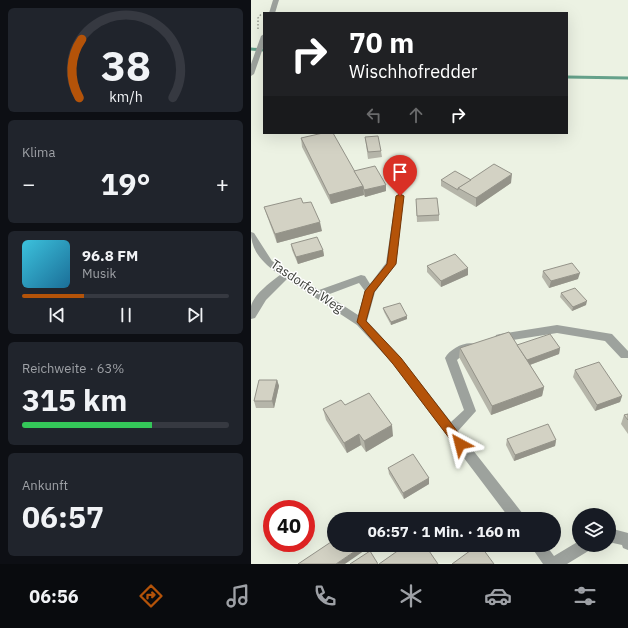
<!DOCTYPE html>
<html lang="de">
<head>
<meta charset="utf-8">
<style>
	body { margin:0; font-family:"IBM Plex Sans",sans-serif; background:#20242c; color:#f1f3f6; height:100vh; display:flex; flex-direction:column; font-size:15px; white-space:nowrap }
	* { box-sizing:border-box; margin:0 }
	p { font-size:13px; color:#9ea1a6 }
	.icon { flex:none; width:22px; height:22px; fill:none; stroke:currentColor; stroke-width:2; stroke-linecap:round; stroke-linejoin:round }
	.map { position:relative; flex:1; overflow:hidden }
	.panel { display:flex; flex-direction:column; gap:8px; padding:8px; background:#0d0f14; width:251px }
	.panel>* { flex:none }
	.hud { position:absolute; left:12px; top:12px; width:305px; height:122px; border-radius:0px; box-shadow:0 4px 16px #0002; background:#202124; color:#fff; overflow:hidden }
	.fabs { position:absolute; left:321px; top:508px; display:grid; gap:8px }
	.fabs a { display:grid; place-items:center; width:44px; height:44px; border-radius:50%; background:#171b24; box-shadow:0 4px 16px #0002; font-size:20px }
	.speed { position:absolute; left:12px; top:500px; display:flex; gap:8px; font-size:20px; font-weight:700; text-align:center }
	.speed>* { display:grid; place-content:center; width:52px; height:52px; border-radius:50%; background:#171b24; box-shadow:0 4px 16px #0002; line-height:1 }
	.speed .limit { border:6px solid #d22; background:#fff; color:#111 }
	.pin { position:absolute; display:grid; place-items:center; width:34px; height:34px; color:#fff; margin:-41px -17px; border-radius:50% 50% 50% 0; rotate:-45deg; box-shadow:0 0 4px #0007 }
	.pin .icon { rotate:45deg }
	.me { position:absolute; width:44px; margin:-22px; rotate:322deg; stroke-linejoin:round; filter:drop-shadow(0 0 3px #0008) }
	.turn { display:flex; align-items:center; gap:14px; height:84px; padding:0 20px; font-size:18px }
	.turn .icon { width:52px; height:52px; stroke-width:2.5 }
	.turn b { display:block; font-size:28px; line-height:34px }
	.lanes { display:flex; align-items:center; height:38px; padding:0 20px; background:#0003; justify-content:center; gap:20px; direction:ltr }
	.lanes .off { opacity:.35 }
	.big { font-size:30px; font-weight:700; line-height:1.1 }
	.panel .tile { flex:1; display:flex; flex-direction:column; justify-content:center; gap:6px; min-width:0; padding:0 14px; border-radius:6px; background:#20242c }
	.panel .dial { align-items:center; gap:0 }
	.dial svg { height:104px; overflow:visible; fill:none; stroke:#363941; stroke-width:7; stroke-linecap:round; text-anchor:middle }
	.dial text { fill:#f1f3f6; stroke:none }
	.song { display:flex; align-items:center; gap:12px }
	.cover { width:48px; height:48px; border-radius:6px; background:linear-gradient(135deg,hsl(190 70% 55%),hsl(200 70% 35%)) }
	.played { height:4px; border-radius:2px; background:linear-gradient(90deg,#b45309 30%,#363941 30%) }
	.keys { display:flex; justify-content:space-around; direction:ltr }
	.heat { display:flex; justify-content:space-between; align-items:center; font-size:22px; direction:ltr }
	.charge { height:6px; border-radius:3px; background:linear-gradient(90deg,#34c759 63%,#363941 0) }
	.trip { position:absolute; left:76px; top:512px; width:234px; height:40px; border-radius:20px; background:#171b24; box-shadow:0 4px 16px #0002; font-weight:700; line-height:40px; text-align:center }
	.tab-bar { display:flex; height:64px; justify-content:space-around; align-items:center; background:#090b0e; color:#9ea1a6 }
	.tab-bar .icon { width:28px; height:28px }
	.tab-bar .selected { color:#b45309 }
	.tab-bar b { font-size:18px; color:#f1f3f6 }
	main { display:flex; flex:1; min-height:0 }
	.map>svg:first-child { display:block }
</style>
</head>
<body>
<main>
<section class="panel">
<div class="tile dial"><svg viewBox="0 0 100 80">
<path d="M14 69A42 42 0 1 1 86 69"/>
<path d="M14 69A42 42 0 0 1 16 24" stroke="#b45309"/>
<text x="50" y="56" font-size="32" font-weight="700">38</text>
<text x="50" y="72" font-size="11">km/h</text>
</svg></div>
<div class="tile"><p>Klima</p>
<div class="heat"><a>−</a><b class="big">19°</b><a>+</a></div>
</div>
<div class="tile">
<div class="song"><i class="cover"></i><div><b>96.8 FM</b><p>Musik</p></div></div>
<div class="played"></div>
<div class="keys"><svg class="icon" aria-label="previous" viewBox="0 0 24 24"><path d="M18 5L8 12l10 7zM5 5v14"/></svg><svg class="icon" aria-label="pause" viewBox="0 0 24 24"><path d="M8 5v14M16 5v14"/></svg><svg class="icon" aria-label="next" viewBox="0 0 24 24"><path d="M6 5l10 7-10 7zM19 5v14"/></svg></div>
</div>
<div class="tile"><p>Reichweite · 63%</p><b class="big">315 km</b><div class="charge"></div></div>
<div class="tile"><p>Ankunft</p><b class="big">06:57</b></div>
</section>
<div class="map">
<svg width="377" height="564" viewBox="0 0 377 564">
	<rect width="100%" height="100%" fill="#ecf2e3"/>
	<g fill="none" stroke-linecap="round" stroke-linejoin="round">
		<!-- stream -->
		<g stroke="#65a18a" stroke-width="3">
			<polyline points="0,49 13,50"/>
			<polyline points="316,77 377,78"/>
		</g>
		<!-- path -->
		<polyline stroke="#979b90" stroke-width="1.5" stroke-dasharray="1.5 2" stroke-linecap="butt" points="7,29 7,18 11,13"/>
		<!-- minor -->
		<g fill="#9da29d" fill-rule="evenodd">
			<polygon points="22,0 28,0 24,13 18,13"/>
			<polygon points="13,34 13,45 3,74 0,76 0,64 10,36"/>
			<path d="M149,193L153,196L145,264L124,292L116,321L150,358L200,422L213,410L194,358C199,349 214,341 224,344L225,347L224,350L214,353L206,360L225,411L207,431L272,514L274,519H259L142,364L106,325L36,279L15,300L4,318L0,319C0,315 0,310 0,306C2,295 21,281 29,275C13,264 0,252 0,232L3,233L21,261L68,290L110,275L114,276L119,284L135,263L145,196ZM108,283L114,291L107,315L76,295Z"/>
			<polygon points="306,325 361,334 377,351 377,358 370,358 354,341 306,333 249,342 245,341 244,338 245,335 249,334"/>
			<polygon points="362,529 377,533 377,550 372,548 371,545 362,543 358,544 358,530"/>
			<polygon points="328,541 328,545 341,545 339,550 316,564 292,564 279,545 295,545 303,556"/>
		</g>
	</g>
	<!-- wall -->
	<g fill="#b5b5a9">
		<polygon points="114,137 130,151 131,157 117,159"/>
		<polygon points="50,138 103,171 135,191 114,197 113,195 80,204 51,147"/>
		<polygon points="190,180 220,180 260,183 225,207 190,186"/>
		<polygon points="165,199 188,215 188,221 166,222"/>
		<polygon points="52,203 71,231 26,243 16,216 13,207"/>
		<polygon points="40,244 72,250 73,256 47,264 41,250"/>
		<polygon points="176,266 217,275 190,287 176,272"/>
		<polygon points="292,271 327,279 298,288 291,277"/>
		<polygon points="310,293 335,305 321,311 309,297"/>
		<polygon points="132,308 156,316 156,319 140,325 133,312"/>
		<polygon points="266,345 309,348 308,354 279,365 293,387 291,396 240,415 208,357 209,348"/>
		<polygon points="324,370 371,396 369,402 344,411 322,377"/>
		<polygon points="26,380 28,386 23,408 5,408 3,401"/>
		<polygon points="94,405 142,436 115,452 110,445 96,453 75,420 72,409"/>
		<polygon points="377,414 377,434 370,424 373,415"/>
		<polygon points="256,439 305,440 304,446 263,461 255,445"/>
		<polygon points="137,468 178,478 178,484 153,499 138,474"/>
	</g>
	<!-- shaded-wall -->
	<g fill="#949389">
		<polygon points="261,174 260,183 225,207 225,198"/>
		<polygon points="135,185 135,191 114,197 113,190"/>
		<polygon points="112,186 113,195 80,204 78,195"/>
		<polygon points="69,222 71,231 26,243 24,234"/>
		<polygon points="72,250 73,256 47,264 45,257"/>
		<polygon points="217,268 217,275 190,287 190,281"/>
		<polygon points="329,273 327,279 298,288 300,281"/>
		<polygon points="336,301 335,305 321,311 322,307"/>
		<polygon points="156,316 156,319 140,325 140,322"/>
		<polygon points="309,348 308,354 273,367 274,360"/>
		<polygon points="26,380 28,386 23,408 21,401"/>
		<polygon points="293,387 291,396 240,415 241,406"/>
		<polygon points="371,396 369,402 344,411 346,405"/>
		<polygon points="141,425 142,436 115,452 113,441"/>
		<polygon points="108,434 110,445 96,453 93,443"/>
		<polygon points="305,440 304,446 263,461 264,455"/>
		<polygon points="178,478 178,484 153,499 152,493"/>
		<polygon points="113,545 120,545 120,546 94,564 85,564"/>
	</g>
	<!-- building -->
	<g fill="#d3d2c4" stroke="#949389">
		<polygon points="72,133 82,133 112,186 78,195 50,138"/>
		<polygon points="127,136 130,151 117,152 114,137"/>
		<polygon points="243,164 261,174 225,198 207,188"/>
		<polygon points="124,166 135,185 113,190 112,186 103,171"/>
		<polygon points="204,171 220,180 207,188 207,190 190,180"/>
		<polygon points="50,198 52,203 60,202 69,222 24,234 13,207"/>
		<polygon points="186,198 188,215 166,216 165,199"/>
		<polygon points="66,237 72,250 45,257 40,244"/>
		<polygon points="204,254 217,268 190,281 176,266"/>
		<polygon points="321,263 329,273 300,281 292,271"/>
		<polygon points="324,288 336,301 322,307 310,293"/>
		<polygon points="149,303 156,316 140,322 132,308"/>
		<polygon points="258,332 293,387 241,406 209,348"/>
		<polygon points="299,334 309,348 276,360 266,345"/>
		<polygon points="348,362 371,396 346,405 324,370"/>
		<polygon points="8,380 26,380 21,401 3,401"/>
		<polygon points="118,393 141,425 113,441 108,434 93,443 72,409 90,400 94,405"/>
		<polygon points="377,414 377,420 373,415"/>
		<polygon points="297,424 305,440 264,455 256,439"/>
		<polygon points="162,454 178,478 152,493 137,468"/>
		<polygon points="83,540 83,545 113,545 85,564 47,564"/>
		<polygon points="155,545 174,545 187,564 128,564"/>
		<polygon points="227,545 229,545 243,564 201,564"/>
		<polygon points="119,551 127,564 99,564"/>
	</g>
	<!-- route -->
	<polygon fill="#b45309" stroke="#753606" points="149,194 153,196 145,264 123,292 115,321 150,358 213,440 215,444 213,447 209,449 205,447 142,364 106,322 114,291 136,264 145,196"/>
	<g text-anchor="middle" dominant-baseline="central" stroke-width="3" stroke-linejoin="round" paint-order="stroke">
		<!-- street labels -->
		<g font-size="13" fill="#3c3e38" stroke="#fff">
			<text transform="translate(56 286) rotate(34)">Tasdorfer Weg</text>
		</g>
	</g>
</svg>
<div class="fabs">
<a><svg class="icon" aria-label="layers" viewBox="0 0 24 24"><path d="M12 4l9 5-9 5-9-5zM3 14l9 5 9-5"/></svg></a>
</div>
<div class="speed"><div class="limit">40</div></div>
<div class="pin" style="left:149px;top:196px;background:#d93025"><svg class="icon" aria-label="arrive" viewBox="0 0 24 24"><path d="M6 21V4h12l-3 4 3 4H6"/></svg></div>
<svg class="me" style="left:209px;top:444px" viewBox="-20 -20 40 40"><path d="M0-17L14 15 0 8-14 15z" fill="#b45309" stroke="#fff" stroke-width="4"/></svg>
<div class="trip">06:57 · 1 Min. · 160 m</div>
<div class="hud">
<div class="turn"><svg class="icon" aria-label="right" viewBox="0 0 24 24"><path d="M7 20v-9h11M14 6l5 5-5 5"/></svg><div><b>70 m</b>Wischhofredder</div></div>
<div class="lanes"><svg class="icon off" aria-label="left" viewBox="0 0 24 24"><path d="M17 20v-9H6M10 6l-5 5 5 5"/></svg><svg class="icon off" aria-label="ahead" viewBox="0 0 24 24"><path d="M12 20V5M6 11l6-6 6 6"/></svg><svg class="icon" aria-label="right" viewBox="0 0 24 24"><path d="M7 20v-9h11M14 6l5 5-5 5"/></svg></div>
</div>
</div>
</main>
<nav class="tab-bar">
<b>06:56</b>
<svg class="icon selected" aria-label="directions" viewBox="0 0 24 24"><path d="M12 3l9 9-9 9-9-9zM9 14v-3h6M13 9l2 2-2 2"/></svg>
<svg class="icon" aria-label="music" viewBox="0 0 24 24"><path d="M9 18V5l10-2v13"/><circle cx="6" cy="18" r="3"/><circle cx="16" cy="16" r="3"/></svg>
<svg class="icon" aria-label="phone" viewBox="0 0 24 24"><path d="M5 4h4l2 5-3 2q2 4 5 5l2-3 5 2v4C11 20 4 13 5 4z"/></svg>
<svg class="icon" aria-label="climate" viewBox="0 0 24 24"><path d="M12 3v18M4 7l16 10M4 17L20 7"/></svg>
<svg class="icon" aria-label="car" viewBox="0 0 24 24"><path d="M5 17H2v-5l4-1 3-4h7l3 4 3 1v5h-3M9 17h6M6 11h13"/><circle cx="7" cy="17" r="2"/><circle cx="17" cy="17" r="2"/></svg>
<svg class="icon" aria-label="filters" viewBox="0 0 24 24"><path d="M4 7h16M4 17h16"/><circle cx="9" cy="7" r="2"/><circle cx="15" cy="17" r="2"/></svg>
</nav>
</body>
</html>
